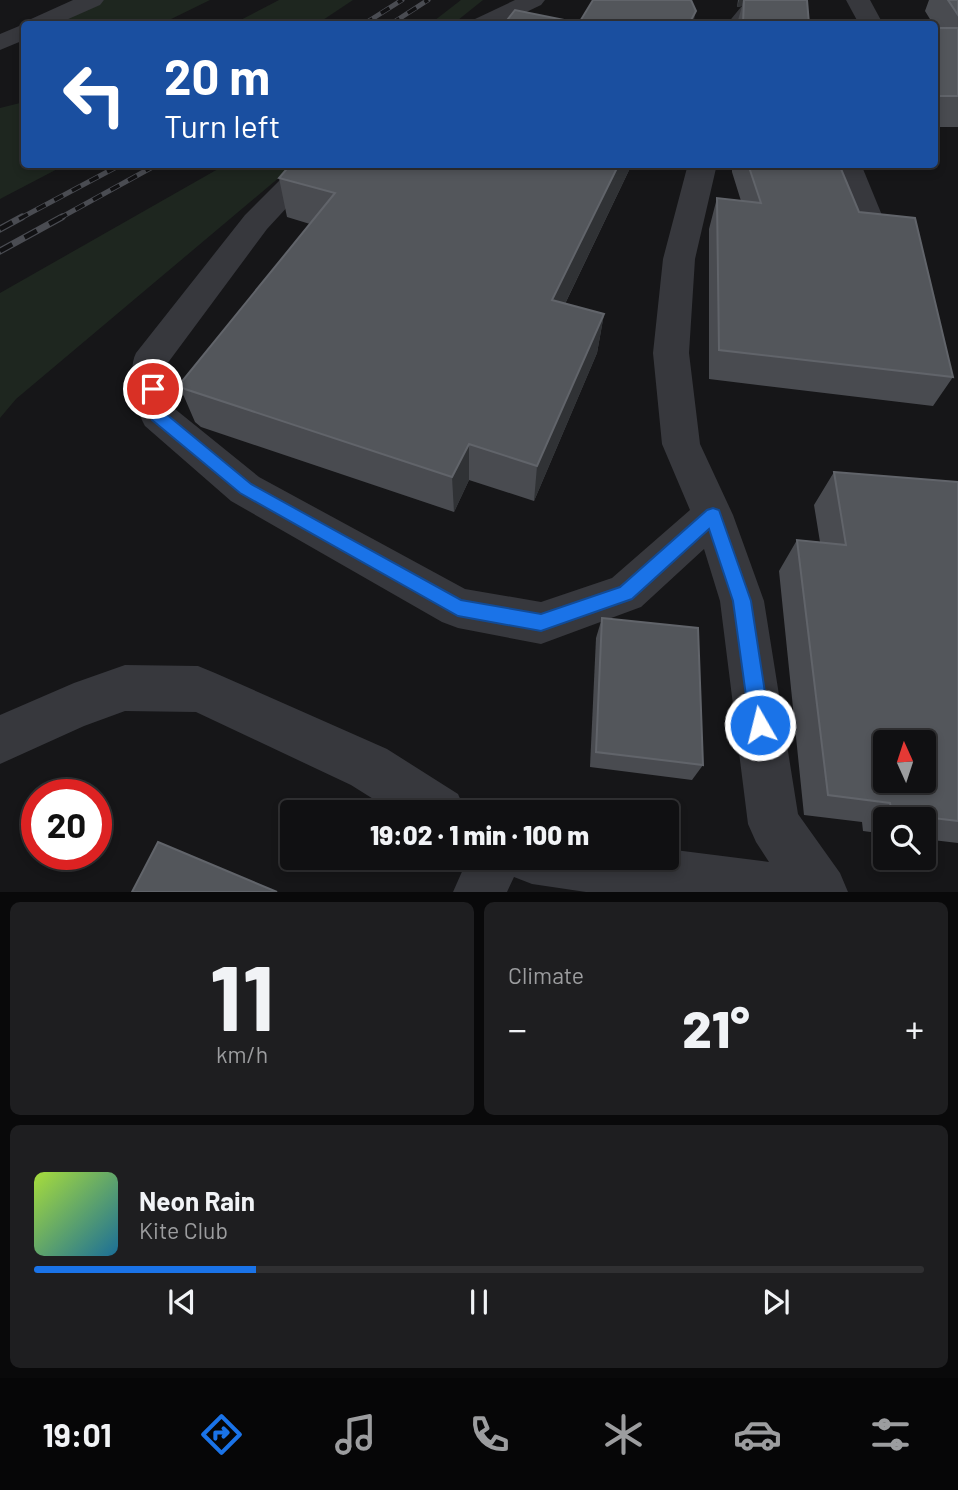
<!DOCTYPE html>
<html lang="en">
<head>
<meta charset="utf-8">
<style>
	body { margin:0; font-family:Barlow,sans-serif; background:#1e1e20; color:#f1f3f6; height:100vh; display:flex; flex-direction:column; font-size:26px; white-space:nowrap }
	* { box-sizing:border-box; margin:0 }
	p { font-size:23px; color:#9c9d9f }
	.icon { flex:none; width:38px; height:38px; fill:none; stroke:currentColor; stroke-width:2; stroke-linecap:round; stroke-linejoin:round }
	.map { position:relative; height:892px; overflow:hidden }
	.sheet { display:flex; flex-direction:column; gap:10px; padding:10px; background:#09090a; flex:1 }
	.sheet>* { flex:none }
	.guide { position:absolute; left:21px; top:21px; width:917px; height:147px; border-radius:7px; box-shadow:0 4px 10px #0003,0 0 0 2px #303032; background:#1a4fa0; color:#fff; overflow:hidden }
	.needle { width:46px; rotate:357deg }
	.fabs { position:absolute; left:873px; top:730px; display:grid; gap:14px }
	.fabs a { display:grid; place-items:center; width:63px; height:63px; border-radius:7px; background:#101012; box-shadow:0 4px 10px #0003,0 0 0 2px #303032; font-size:35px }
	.speed { position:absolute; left:21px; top:779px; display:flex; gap:14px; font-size:35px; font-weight:700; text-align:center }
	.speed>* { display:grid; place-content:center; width:91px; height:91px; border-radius:50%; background:#101012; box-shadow:0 4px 10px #0003,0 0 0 2px #303032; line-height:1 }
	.speed .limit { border:10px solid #d22; background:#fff; color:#111 }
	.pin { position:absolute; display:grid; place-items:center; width:60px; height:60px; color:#fff; margin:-30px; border:4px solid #fff; border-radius:50%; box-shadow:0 2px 7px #0007 }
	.me { position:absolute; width:77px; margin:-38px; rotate:352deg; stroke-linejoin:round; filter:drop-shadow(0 0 5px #0008) }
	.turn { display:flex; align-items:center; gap:24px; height:147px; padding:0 28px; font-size:32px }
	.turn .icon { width:91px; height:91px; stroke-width:2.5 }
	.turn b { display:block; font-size:49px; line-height:60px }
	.big { font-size:52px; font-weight:800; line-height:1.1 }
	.sheet .tile { flex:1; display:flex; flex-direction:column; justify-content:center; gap:10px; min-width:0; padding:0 24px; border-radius:10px; background:#1e1e20 }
	.sheet .dial { align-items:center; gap:0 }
	.dial b { font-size:91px; line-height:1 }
	.song { display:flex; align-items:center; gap:21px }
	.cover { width:84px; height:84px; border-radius:10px; background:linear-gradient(135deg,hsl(80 70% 55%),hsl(200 70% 35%)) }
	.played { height:7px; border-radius:4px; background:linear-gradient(90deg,#1a73e8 25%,#303032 25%) }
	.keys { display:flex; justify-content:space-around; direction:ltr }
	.heat { display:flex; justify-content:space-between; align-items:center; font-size:38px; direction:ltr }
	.sheet .tiles { flex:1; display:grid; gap:10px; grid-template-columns:1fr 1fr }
	.tile:last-child { grid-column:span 2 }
	.trip { position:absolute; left:280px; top:800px; width:399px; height:70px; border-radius:7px; background:#101012; box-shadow:0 4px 10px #0003,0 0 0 2px #303032; font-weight:800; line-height:70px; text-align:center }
	.dock { display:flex; height:112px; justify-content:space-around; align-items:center; background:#060607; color:#9c9d9f }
	.dock .icon { width:49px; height:49px }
	.dock .active { color:#1a73e8 }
	.dock b { font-size:32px; color:#f1f3f6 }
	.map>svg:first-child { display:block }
</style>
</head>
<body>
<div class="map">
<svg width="958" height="892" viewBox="0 0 958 892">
	<rect width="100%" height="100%" fill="#161618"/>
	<!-- green -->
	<g fill="#1e261f">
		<polygon points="104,0 210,0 161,24 55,24"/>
		<polygon points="279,0 353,0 317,24 233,24"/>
		<polygon points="461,0 483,0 453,24 430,24"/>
		<polygon points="24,102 24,164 65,165 0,199 0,108"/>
		<polygon points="225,165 294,165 16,399 0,418 0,293"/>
	</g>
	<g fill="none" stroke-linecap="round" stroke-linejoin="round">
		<!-- minor -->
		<g fill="#37383d" fill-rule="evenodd">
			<polygon points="73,0 104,0 100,5 57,24 27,24 31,19"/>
			<polygon points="515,0 545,0 541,5 501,24 471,24 475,19"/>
			<polygon points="766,0 804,0 800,5 757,17 751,24 727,24 741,7"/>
			<polygon points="846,0 870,0 883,24 859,24"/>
			<polygon points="24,24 27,24 24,24 24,40 0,50 0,34"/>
			<path d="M296,164H327L267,229L167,364L175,409L259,477L465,589L541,602L612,578L690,510L662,444L653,353L663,259L688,164H717L695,259L689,353L700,444L733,515L764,601L798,814L840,873L848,892H586L532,884L514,877L507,892H453L468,858H667V849L769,862L756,842L748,824L720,601L704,549L641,607L541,644L458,628L442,622L231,501L145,426C135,409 127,370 136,353L245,215Z"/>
			<polygon points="832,164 861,164 886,225 882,232 871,235 860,232"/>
			<polygon points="125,665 198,666 215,673 387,749 458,794 466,812 394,812 351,785 196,712 125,711 84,726 0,764 0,715 74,683"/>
		</g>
		<defs>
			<g id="rail-far1">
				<polyline points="364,24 402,0"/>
				<polyline points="391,24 428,0"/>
				<polyline points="19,219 122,164"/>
				<polyline points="58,219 158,164"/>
			</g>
			<g id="rail">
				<polyline points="0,229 22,217"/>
				<polyline points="0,251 62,217"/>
			</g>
		</defs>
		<!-- rail-far1 casing -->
		<use href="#rail-far1" stroke="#4a4c52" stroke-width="5"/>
		<!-- rail casing -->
		<use href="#rail" stroke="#4a4c52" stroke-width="7"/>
		<!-- rail-far1 -->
		<use href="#rail-far1" stroke="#111113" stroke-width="3.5" stroke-dasharray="10" stroke-linecap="butt"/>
		<!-- rail -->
		<use href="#rail" stroke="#111113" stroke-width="4.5" stroke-dasharray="14" stroke-linecap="butt"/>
	</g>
	<!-- wall -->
	<g fill="#494b50">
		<polygon points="738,0 807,0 743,24 737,24 742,6 737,7"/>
		<polygon points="929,0 958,0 958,127 934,127 934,24 933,24 925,11"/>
		<polygon points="291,164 632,164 565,304 604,314 597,353 534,501 469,480 454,512 201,427 195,422 179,385 310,224 287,217 279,178"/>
		<polygon points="732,164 839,164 859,212 953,377 933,406 709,379 709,229 717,198 741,201 732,172"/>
		<polygon points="834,472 958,482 958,843 924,839 924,819 886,819 886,834 863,831 862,822 804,815 779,571 797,540 820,542 814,505"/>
		<polygon points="602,618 703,765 692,780 590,767 596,638"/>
	</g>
	<!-- shaded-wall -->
	<g fill="#303235">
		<polygon points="739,0 743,0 742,6 737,7"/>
		<polygon points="696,11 693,24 689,24"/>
		<polygon points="619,164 632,164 548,339 552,300"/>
		<polygon points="604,314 597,353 534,501 537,466"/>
		<polygon points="469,444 469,480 454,512 452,477"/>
	</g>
	<!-- building -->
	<g fill="#53565b" stroke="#61646a" stroke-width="2" fill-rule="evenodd">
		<polygon points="593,0 691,0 696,11 689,24 504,24 515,10 579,23"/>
		<polygon points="744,0 807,0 809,24 743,24"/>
		<polygon points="948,0 958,0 958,15"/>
		<rect x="934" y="28" width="24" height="68"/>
		<polygon points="291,164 619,164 552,300 604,314 537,466 469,444 452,477 185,389 179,385 335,193 279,178"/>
		<polygon points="748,164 839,164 859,212 915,218 953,377 719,350 717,198 761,203"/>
		<path d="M834,472L958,482V821L892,813L890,803L828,795L797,540L846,545ZM886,742H924V780H886Z"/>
		<polygon points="602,618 698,628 703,765 596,752"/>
		<polygon points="158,842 277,892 132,892"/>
	</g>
	<!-- route -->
	<polygon fill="#1a73e8" stroke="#114b97" stroke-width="2" points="153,383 161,389 165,413 251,484 461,600 541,614 620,587 707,510 713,508 719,510 751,601 770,725 767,732 760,735 753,732 750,725 733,601 709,529 632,599 541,631 458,616 240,493 152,420 146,389"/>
</svg>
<div class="fabs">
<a><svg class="needle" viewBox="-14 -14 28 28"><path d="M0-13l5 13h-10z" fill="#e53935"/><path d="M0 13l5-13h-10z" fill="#9c9d9f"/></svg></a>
<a><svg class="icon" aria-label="search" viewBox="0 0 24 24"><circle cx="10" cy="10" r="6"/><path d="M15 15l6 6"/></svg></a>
</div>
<div class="speed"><div class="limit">20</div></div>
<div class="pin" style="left:153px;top:389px;background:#d93025"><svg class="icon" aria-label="arrive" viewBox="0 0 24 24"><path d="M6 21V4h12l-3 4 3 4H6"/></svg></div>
<svg class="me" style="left:760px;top:725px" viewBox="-20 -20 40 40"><circle r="17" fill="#1a73e8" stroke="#fff" stroke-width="3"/><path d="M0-11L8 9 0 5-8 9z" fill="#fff"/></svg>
<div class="trip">19:02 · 1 min · 100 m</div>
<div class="guide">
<div class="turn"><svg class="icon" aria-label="left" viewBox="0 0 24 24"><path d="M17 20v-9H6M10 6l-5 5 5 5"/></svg><div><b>20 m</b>Turn left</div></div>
</div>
</div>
<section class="sheet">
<div class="tiles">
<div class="tile dial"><b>11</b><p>km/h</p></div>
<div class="tile"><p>Climate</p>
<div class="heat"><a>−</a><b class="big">21°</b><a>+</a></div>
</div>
<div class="tile">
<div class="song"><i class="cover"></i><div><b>Neon Rain</b><p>Kite Club</p></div></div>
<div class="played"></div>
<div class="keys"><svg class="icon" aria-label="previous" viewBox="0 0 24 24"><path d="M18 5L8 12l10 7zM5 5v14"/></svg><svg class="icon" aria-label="pause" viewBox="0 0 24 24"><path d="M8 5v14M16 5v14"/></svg><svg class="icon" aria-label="next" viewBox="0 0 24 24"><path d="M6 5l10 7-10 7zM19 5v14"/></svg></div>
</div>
</div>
</section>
<nav class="dock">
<b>19:01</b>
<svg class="icon active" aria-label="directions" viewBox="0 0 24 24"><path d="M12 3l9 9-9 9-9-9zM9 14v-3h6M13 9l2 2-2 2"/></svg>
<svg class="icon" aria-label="music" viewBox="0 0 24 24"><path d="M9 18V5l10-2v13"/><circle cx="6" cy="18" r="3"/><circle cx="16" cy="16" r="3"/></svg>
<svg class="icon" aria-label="phone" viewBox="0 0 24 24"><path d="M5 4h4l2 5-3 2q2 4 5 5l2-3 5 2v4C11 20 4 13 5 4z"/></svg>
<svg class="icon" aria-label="climate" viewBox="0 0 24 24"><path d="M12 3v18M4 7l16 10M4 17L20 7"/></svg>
<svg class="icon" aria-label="car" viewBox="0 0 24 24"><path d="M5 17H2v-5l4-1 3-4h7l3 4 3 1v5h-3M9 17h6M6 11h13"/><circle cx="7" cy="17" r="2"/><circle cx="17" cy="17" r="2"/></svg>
<svg class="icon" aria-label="filters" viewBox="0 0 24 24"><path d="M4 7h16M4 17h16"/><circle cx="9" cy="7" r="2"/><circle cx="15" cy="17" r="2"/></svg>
</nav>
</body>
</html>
